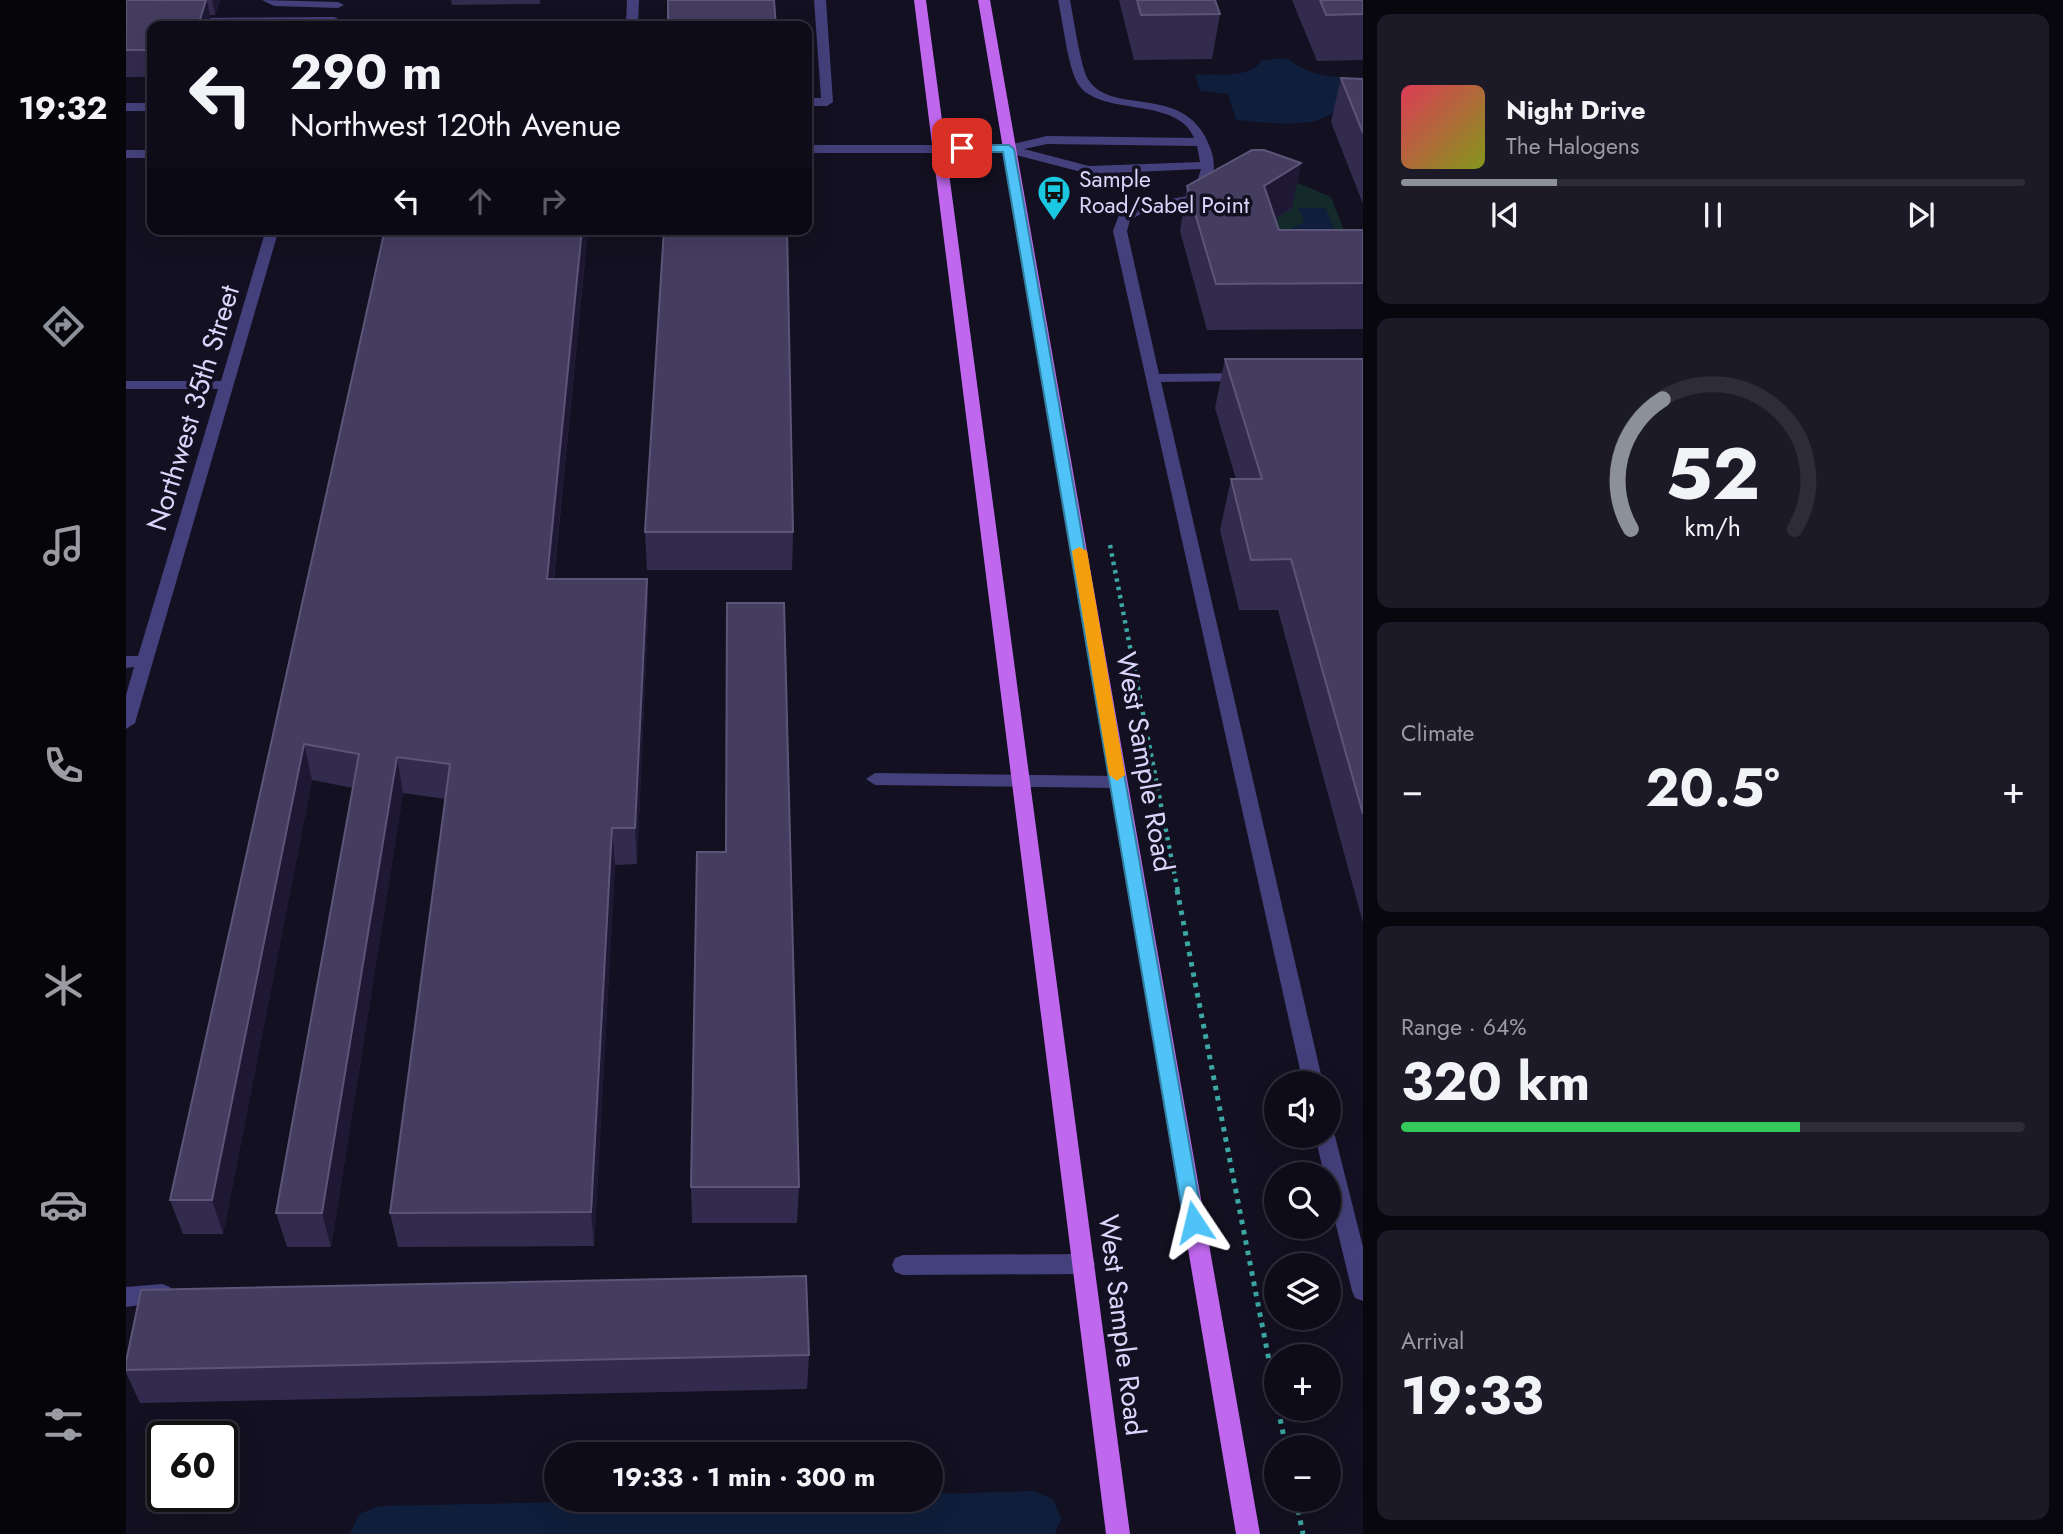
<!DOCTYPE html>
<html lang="en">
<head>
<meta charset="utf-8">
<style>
	body { margin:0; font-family:Jost,sans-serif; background:#1c1a26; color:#f1f3f6; height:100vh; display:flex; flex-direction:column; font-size:26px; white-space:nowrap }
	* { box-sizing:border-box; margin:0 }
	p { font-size:23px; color:#9b9ba2 }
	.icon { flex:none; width:38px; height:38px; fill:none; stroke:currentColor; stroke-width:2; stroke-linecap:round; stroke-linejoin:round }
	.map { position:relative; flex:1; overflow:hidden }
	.sheet { display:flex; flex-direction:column; gap:14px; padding:14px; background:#08070e; width:700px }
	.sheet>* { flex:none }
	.hud { position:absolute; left:21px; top:21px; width:665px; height:214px; border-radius:14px; box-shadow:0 7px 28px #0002,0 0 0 2px #2e2c38; background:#0e0c19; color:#f1f3f6; overflow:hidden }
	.fabs { position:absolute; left:1138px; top:1071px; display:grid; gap:14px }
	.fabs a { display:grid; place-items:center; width:77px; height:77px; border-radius:50%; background:#0e0c19; box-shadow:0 7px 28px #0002,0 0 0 2px #2e2c38; font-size:35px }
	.speed { position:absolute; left:21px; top:1421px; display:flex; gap:14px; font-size:35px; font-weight:700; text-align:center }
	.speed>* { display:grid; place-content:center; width:91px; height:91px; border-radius:50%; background:#0e0c19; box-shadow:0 7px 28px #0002,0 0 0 2px #2e2c38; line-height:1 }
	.speed .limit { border:4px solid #111; border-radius:10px; background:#fff; color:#111 }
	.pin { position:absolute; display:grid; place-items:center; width:60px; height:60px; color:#fff; margin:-30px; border-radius:14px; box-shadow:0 4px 10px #0006 }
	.me { position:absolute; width:77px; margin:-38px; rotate:350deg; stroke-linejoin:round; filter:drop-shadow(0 0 5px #0008) }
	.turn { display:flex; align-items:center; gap:24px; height:147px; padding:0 28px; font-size:32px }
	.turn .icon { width:91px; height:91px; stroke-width:2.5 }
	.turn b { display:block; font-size:49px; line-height:60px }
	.lanes { display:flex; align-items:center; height:66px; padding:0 28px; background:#0003; justify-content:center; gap:35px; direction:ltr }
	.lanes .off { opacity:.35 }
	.big { font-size:52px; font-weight:700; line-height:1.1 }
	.sheet .widget { flex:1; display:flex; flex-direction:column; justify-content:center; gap:10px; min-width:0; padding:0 24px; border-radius:14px; background:#1c1a26 }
	.sheet .dial { align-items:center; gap:0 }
	.dial svg { height:182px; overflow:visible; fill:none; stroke:#2e2c38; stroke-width:7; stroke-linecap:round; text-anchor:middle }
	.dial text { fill:#f1f3f6; stroke:none }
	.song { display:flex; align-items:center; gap:21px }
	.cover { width:84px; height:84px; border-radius:10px; background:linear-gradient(135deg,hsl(350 70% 55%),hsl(70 70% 35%)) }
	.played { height:7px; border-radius:4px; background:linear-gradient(90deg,#8c9099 25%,#2e2c38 25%) }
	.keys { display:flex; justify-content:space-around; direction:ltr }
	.heat { display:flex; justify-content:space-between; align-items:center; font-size:38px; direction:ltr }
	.charge { height:10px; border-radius:5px; background:linear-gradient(90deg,#34c759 64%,#2e2c38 0) }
	.trip { position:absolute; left:418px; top:1442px; width:399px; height:70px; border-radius:35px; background:#0e0c19; box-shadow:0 7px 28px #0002,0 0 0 2px #2e2c38; font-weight:700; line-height:70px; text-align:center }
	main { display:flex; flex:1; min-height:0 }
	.menu { display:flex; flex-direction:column; width:126px; justify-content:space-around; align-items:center; background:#06050a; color:#9b9ba2 }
	.menu .icon { width:49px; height:49px }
	.menu .current { color:#8c9099 }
	.menu b { font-size:32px; color:#f1f3f6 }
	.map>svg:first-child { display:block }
</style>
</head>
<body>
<main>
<nav class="menu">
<b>19:32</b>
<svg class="icon current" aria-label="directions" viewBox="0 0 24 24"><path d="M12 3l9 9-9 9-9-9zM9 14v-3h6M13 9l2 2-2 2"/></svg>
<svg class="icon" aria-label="music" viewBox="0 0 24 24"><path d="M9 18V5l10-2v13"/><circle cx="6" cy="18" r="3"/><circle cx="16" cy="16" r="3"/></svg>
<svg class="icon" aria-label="phone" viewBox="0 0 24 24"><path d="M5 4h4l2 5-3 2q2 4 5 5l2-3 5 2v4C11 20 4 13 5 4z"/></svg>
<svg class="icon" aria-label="climate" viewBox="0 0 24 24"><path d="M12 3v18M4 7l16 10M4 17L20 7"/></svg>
<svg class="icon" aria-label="car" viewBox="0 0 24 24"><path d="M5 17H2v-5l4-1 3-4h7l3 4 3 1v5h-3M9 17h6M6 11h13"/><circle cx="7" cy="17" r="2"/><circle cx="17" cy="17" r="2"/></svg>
<svg class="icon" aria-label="filters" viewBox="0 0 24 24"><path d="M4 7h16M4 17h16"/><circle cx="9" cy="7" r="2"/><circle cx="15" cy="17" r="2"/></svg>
</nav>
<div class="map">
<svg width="1237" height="1534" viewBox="0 0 1237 1534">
	<rect width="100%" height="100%" fill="#131021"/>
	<!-- green -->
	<polygon fill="#142a2a" points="1160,178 1205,197 1229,259 1129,232"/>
	<!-- water -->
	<g fill="#0f1e3b">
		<path d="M1161,58C1182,76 1209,79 1237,77V106C1210,106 1217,109 1197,118C1176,128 1133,122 1110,120L1102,94L1074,91L1069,75C1089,72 1122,81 1136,60Z"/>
		<polygon points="1173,208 1200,208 1210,234 1159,232 1178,222"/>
	</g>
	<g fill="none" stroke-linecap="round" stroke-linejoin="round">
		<!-- canal -->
		<polygon fill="#0f1e3b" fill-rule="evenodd" points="907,1491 927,1499 935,1519 929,1534 224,1534 233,1514 253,1506 537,1500 805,1500 805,1494"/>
		<!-- path-far1 -->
		<polyline stroke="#3ca7a3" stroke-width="4.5" stroke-dasharray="3.5 5" stroke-linecap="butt" points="984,545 1052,892"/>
		<!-- path -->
		<g stroke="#3ca7a3" stroke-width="5" stroke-dasharray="4.5 6" stroke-linecap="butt">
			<polyline points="1051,890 1150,1396"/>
			<polyline points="1152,1409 1160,1447"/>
			<polyline points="1170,1500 1177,1534"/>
		</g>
		<!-- minor -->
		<g fill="#44407b" fill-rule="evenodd">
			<polygon points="136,0 212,2 218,5 212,8 148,6"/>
			<polygon points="501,0 513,0 512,26 500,26"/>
			<polygon points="688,0 700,0 707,102 701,106 681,106 681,98 695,98"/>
			<path d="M932,0H944C947,15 955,69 962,79C985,118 1062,80 1085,150C1091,168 1087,185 1077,201L1020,211L1004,220L1001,231L1033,374L1118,373L1125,377L1118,381L1035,382L1197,1083H1177L987,231L993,215L1011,205L1067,195L1075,169L963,174L882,153H681V145H883L921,136L1068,138C1051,94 967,119 950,80C941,61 937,22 932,0ZM921,144L1071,146L1074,162L963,166L898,149Z"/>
			<polygon points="207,17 211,18 211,22 60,24 54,21 60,18"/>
			<rect x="0" y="103" width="26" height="8"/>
			<rect x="0" y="150" width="26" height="8"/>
			<polygon points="140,229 153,229 9,723 0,729 0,695 8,667 0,668 0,656 12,656 92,389 0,389 0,381 95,381"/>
			<polygon points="749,773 992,776 1001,782 992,788 749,785 740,779"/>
			<polygon points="1202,1128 1209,1136 1237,1247 1237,1301 1229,1298 1226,1291 1202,1192 1202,1174 1198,1174 1189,1136 1202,1136"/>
			<polygon points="958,1254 966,1257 969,1264 966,1271 958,1274 777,1275 769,1272 766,1265 769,1258 777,1255"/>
			<polygon points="36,1284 44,1287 47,1294 44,1301 0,1307 0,1287"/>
		</g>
		<!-- major -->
		<g fill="#bf68ee" fill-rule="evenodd">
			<polygon points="788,0 800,0 1004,1534 980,1534"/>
			<polygon points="852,0 864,0 1134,1534 1110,1534"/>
		</g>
	</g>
	<!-- wall -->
	<g fill="#332b4d">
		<polygon points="0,0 94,0 89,15 84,15 86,26 26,26 26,77 0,77"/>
		<polygon points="325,0 414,0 414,4 326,5"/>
		<polygon points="993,0 1089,0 1094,14 1086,59 1008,60"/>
		<polygon points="1166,0 1237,0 1237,60 1191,61"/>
		<polygon points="1215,78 1237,79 1237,204 1205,122"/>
		<polygon points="1175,163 1166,208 1149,219 1153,230 1237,230 1237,329 1081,330 1054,231 1061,186"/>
		<polygon points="259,229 462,229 428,579 521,579 522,615 511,864 489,865 468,1246 272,1247 264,1213 320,799 277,793 205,1247 161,1247 150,1213 227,788 186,780 97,1234 57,1234 44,1200"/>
		<polygon points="1099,359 1237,359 1237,923 1152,610 1113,610 1094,530 1105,479 1110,479 1089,408"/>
		<polygon points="519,532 667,532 666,570 521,570"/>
		<polygon points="600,852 673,1187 671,1223 566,1223 565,1187"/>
		<polygon points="683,1355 681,1389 14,1403 0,1373 0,1362"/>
	</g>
	<!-- shaded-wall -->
	<g fill="#1e1834">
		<polygon points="81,0 86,26 72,26"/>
		<polygon points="86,0 94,0 89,15"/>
		<polygon points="1175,163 1166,208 1129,232 1138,186"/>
		<polygon points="456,229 462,229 424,615 421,579"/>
		<polygon points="521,579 522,615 511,864 509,828"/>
		<polygon points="178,744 186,780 97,1234 86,1200"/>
		<polygon points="271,757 277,793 205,1247 196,1213"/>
		<polygon points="486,828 489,865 468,1246 465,1212"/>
	</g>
	<!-- building -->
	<g fill="#453d60" stroke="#5c5578" stroke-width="2">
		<polygon points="0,0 80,0 72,26 26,26 26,50 0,50"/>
		<polygon points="542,0 648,0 650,26 542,26"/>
		<polygon points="1011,0 1089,0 1094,14 1015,15"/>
		<polygon points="1194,0 1237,0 1237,14 1200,15"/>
		<polygon points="1215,78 1237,79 1237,133"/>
		<polygon points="1126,150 1138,150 1175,163 1138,186 1153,230 1237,230 1237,283 1090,284 1061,186"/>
		<polygon points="259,229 456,229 421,579 521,579 509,828 486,828 465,1212 264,1213 324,764 271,757 196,1213 150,1213 233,754 178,744 86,1200 44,1200"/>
		<polygon points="538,229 661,229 667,532 519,532"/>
		<polygon points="1099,359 1237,359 1237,814 1165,559 1125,560 1105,479 1136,479"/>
		<polygon points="601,603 658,603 673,1187 565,1187 571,852 600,852"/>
		<polygon points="680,1276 683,1355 0,1370 0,1362 15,1290"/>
	</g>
	<!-- route -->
	<polygon fill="#4fc3f7" stroke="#337fa1" stroke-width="2" points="883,145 888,149 1077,1222 1075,1228 1068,1231 1061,1228 1058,1222 877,152 836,152 830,148 836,145"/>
	<!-- slow -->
	<polygon fill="#f59e0b" points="953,547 961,551 999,775 991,781 983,775 946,551"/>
	<!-- icons -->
	<defs>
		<symbol id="bus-pin" viewBox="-11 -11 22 30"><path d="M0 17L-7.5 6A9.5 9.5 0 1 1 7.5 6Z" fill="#1ac8e1" stroke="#131021"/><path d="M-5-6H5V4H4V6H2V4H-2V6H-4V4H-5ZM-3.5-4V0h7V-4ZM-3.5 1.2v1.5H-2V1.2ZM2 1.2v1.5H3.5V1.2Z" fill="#111"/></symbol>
	</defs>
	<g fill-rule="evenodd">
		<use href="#bus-pin" x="909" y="173" width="38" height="52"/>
	</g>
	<g text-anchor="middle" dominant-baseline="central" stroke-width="7" stroke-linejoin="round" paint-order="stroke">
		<!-- far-poi labels -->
		<g font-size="23" fill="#dad5fa" stroke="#131021" text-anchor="start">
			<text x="953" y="179">Sample<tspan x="953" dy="26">Road/Sabel Point</tspan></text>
		</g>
		<!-- street labels -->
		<g font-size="28" fill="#dad5fa" stroke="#131021">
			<text transform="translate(67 408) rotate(-73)">Northwest 35th Street</text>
			<text transform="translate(1019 762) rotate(80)">West Sample Road</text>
			<text transform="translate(996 1325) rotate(83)">West Sample Road</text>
		</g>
	</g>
</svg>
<div class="fabs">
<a><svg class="icon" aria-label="sound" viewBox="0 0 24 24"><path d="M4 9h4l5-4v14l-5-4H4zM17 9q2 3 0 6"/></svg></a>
<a><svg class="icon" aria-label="search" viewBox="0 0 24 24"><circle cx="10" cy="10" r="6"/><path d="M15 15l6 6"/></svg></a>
<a><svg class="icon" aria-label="layers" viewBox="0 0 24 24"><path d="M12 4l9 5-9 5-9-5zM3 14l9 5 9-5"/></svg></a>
<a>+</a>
<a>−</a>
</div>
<div class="speed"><div class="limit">60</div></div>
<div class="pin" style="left:836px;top:148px;background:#d93025"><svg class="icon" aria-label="arrive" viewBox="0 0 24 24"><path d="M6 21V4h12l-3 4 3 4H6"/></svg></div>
<svg class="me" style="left:1068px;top:1222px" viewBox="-20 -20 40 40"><path d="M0-17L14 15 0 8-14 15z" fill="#4fc3f7" stroke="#fff" stroke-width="4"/></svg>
<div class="trip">19:33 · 1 min · 300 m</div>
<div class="hud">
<div class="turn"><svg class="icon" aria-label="left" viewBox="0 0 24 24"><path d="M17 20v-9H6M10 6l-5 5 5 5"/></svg><div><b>290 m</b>Northwest 120th Avenue</div></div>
<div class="lanes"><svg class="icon" aria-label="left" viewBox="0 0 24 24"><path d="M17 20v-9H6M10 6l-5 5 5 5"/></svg><svg class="icon off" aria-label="ahead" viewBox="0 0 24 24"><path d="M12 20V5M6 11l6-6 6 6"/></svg><svg class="icon off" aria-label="right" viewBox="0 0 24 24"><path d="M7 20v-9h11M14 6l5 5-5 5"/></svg></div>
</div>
</div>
<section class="sheet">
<div class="widget">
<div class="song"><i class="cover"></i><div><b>Night Drive</b><p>The Halogens</p></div></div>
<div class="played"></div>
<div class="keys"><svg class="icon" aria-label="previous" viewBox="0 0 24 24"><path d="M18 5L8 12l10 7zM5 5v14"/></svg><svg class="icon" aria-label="pause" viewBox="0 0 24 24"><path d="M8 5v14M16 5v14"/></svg><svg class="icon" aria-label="next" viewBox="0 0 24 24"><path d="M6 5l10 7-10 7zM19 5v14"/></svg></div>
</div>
<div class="widget dial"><svg viewBox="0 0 100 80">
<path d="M14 69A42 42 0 1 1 86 69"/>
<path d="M14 69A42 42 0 0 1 28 12" stroke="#8c9099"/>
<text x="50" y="56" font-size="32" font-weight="700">52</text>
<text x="50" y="72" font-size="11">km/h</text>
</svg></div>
<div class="widget"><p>Climate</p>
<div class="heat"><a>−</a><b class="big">20.5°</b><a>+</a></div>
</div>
<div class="widget"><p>Range · 64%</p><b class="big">320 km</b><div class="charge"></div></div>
<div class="widget"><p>Arrival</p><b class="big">19:33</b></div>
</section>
</main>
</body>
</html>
